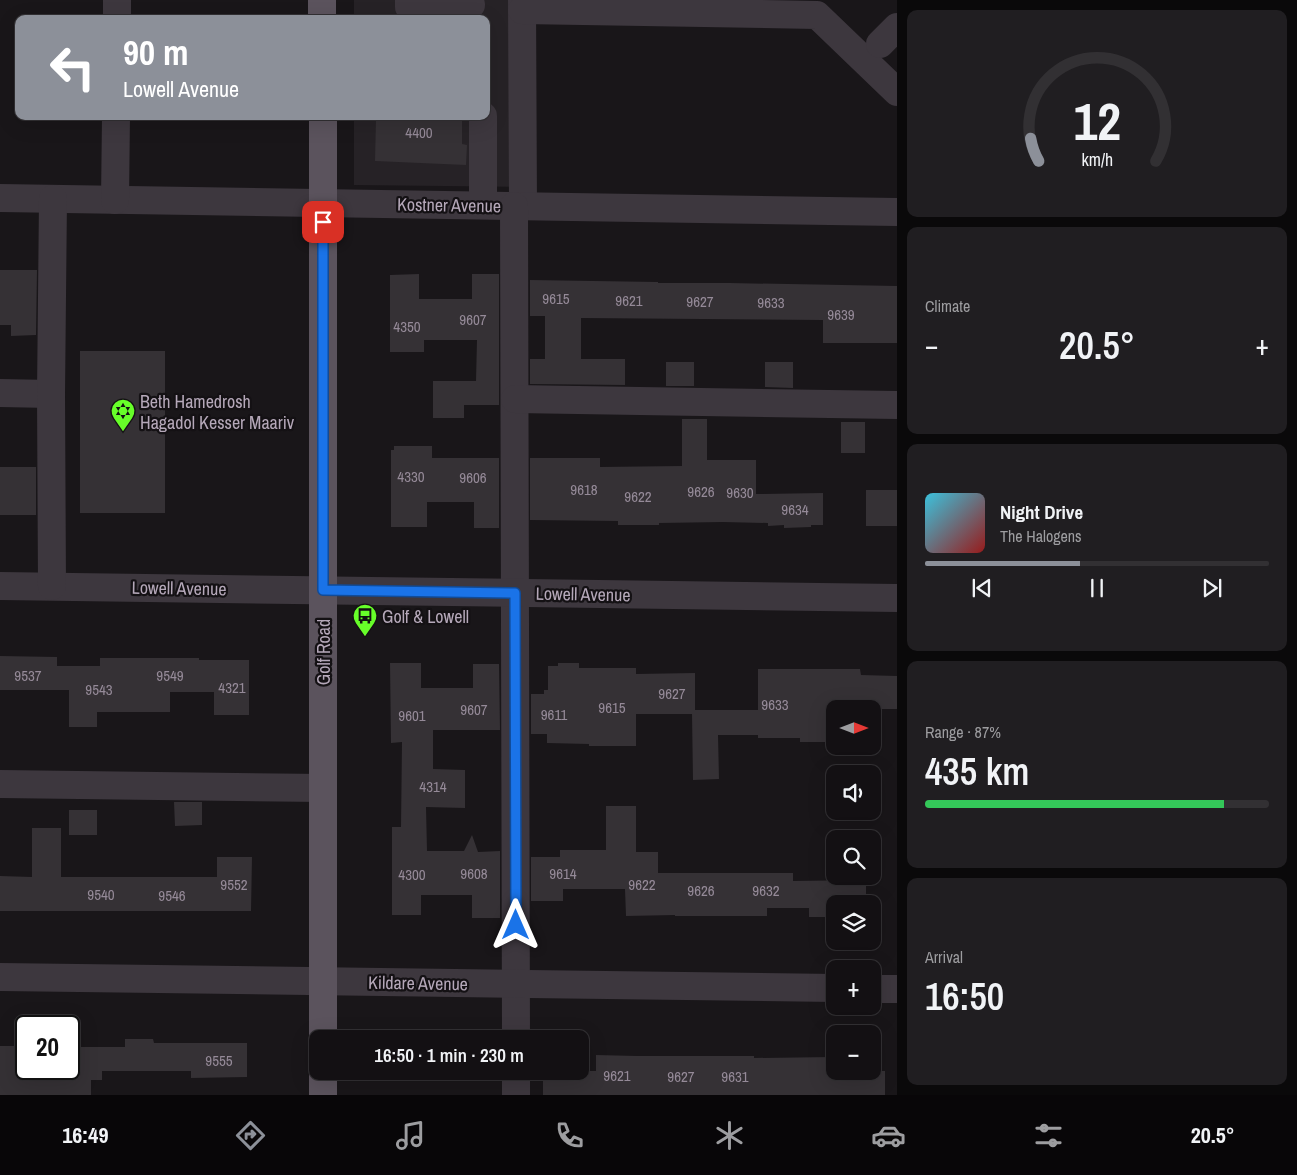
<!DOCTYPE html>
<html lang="en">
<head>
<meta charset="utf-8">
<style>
	body { margin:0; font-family:"Archivo Narrow",sans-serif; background:#201e21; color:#f1f3f6; height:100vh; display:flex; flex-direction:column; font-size:19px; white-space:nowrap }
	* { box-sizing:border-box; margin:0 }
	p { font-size:16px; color:#9d9da0 }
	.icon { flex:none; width:28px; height:28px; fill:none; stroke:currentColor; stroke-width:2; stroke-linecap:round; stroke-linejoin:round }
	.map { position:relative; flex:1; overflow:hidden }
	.panel { display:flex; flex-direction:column; gap:10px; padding:10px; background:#0a090a; width:400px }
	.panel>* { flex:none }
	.banner { position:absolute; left:15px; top:15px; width:475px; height:105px; border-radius:10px; box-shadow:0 5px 20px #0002,0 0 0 1px #323033; background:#8c9099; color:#fff; overflow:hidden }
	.needle { width:32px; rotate:90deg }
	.buttons { position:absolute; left:826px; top:700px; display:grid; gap:10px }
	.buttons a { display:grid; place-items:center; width:55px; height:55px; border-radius:10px; background:#131013; box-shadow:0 5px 20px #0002,0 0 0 1px #323033; font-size:25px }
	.speed { position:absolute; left:15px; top:1015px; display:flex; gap:10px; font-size:25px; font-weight:700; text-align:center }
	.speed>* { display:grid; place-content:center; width:65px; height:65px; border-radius:50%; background:#131013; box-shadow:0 5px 20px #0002,0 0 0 1px #323033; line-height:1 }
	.speed .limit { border:2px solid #111; border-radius:8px; background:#fff; color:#111 }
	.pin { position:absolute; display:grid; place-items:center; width:42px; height:42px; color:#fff; margin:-21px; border-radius:10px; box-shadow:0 2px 8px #0006 }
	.me { position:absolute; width:55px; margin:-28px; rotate:0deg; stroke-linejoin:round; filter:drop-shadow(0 0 4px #0008) }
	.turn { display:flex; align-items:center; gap:18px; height:105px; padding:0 25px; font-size:22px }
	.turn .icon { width:65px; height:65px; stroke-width:2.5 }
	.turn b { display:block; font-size:35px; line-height:42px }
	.big { font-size:38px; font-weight:600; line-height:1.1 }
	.panel .widget { flex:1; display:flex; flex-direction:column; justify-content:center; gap:8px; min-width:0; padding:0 18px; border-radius:10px; background:#201e21 }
	.panel .dial { align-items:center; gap:0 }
	.dial svg { height:130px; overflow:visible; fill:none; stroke:#323033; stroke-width:7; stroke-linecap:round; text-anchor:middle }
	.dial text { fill:#f1f3f6; stroke:none }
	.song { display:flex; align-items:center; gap:15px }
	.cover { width:60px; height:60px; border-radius:8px; background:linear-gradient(135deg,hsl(190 70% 55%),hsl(0 70% 35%)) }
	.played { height:5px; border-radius:2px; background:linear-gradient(90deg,#8c9099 45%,#323033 45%) }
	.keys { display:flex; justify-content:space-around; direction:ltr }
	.heat { display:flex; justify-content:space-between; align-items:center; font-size:28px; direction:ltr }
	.charge { height:8px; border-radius:4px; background:linear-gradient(90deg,#34c759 87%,#323033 0) }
	.trip { position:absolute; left:309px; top:1030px; width:280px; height:50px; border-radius:10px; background:#131013; box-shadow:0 5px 20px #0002,0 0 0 1px #323033; font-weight:600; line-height:50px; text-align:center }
	.menu { display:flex; height:80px; justify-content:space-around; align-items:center; background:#080608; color:#9d9da0 }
	.menu .icon { width:35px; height:35px }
	.menu .on { color:#8c9099 }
	.menu b { font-size:22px; color:#f1f3f6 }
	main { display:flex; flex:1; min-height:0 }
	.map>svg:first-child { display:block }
</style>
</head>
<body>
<main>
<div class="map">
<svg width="897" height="1095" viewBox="0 0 897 1095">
	<rect width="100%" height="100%" fill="#191619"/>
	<!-- built -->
	<polygon fill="#262226" points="354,0 522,0 522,187 354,185 354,116 486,116 486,19 354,19"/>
	<!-- building -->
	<g fill="#353135">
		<polygon points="376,119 462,120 462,144 467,145 466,165 375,161"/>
		<polygon points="0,270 37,270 36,335 11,336 11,325 0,325"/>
		<polygon points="419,274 419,299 472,299 472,274 499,274 499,405 464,405 464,418 433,418 433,381 476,381 477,340 424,340 424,352 390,352 390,275"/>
		<polygon points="530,280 658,282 658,283 729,283 897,286 897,343 823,343 823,320 581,318 581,359 625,359 625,385 530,384 530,359 545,359 545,316 530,316"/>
		<rect x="80" y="351" width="85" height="162"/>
		<rect x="666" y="362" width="28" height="24"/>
		<polygon points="765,362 793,362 793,388 765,387"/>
		<polygon points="682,419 707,419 707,460 756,460 756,494 823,493 823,525 811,525 811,527 784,528 784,525 768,526 768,523 723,522 659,523 659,525 618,525 618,521 530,520 530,458 600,458 600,467 682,466"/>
		<rect x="841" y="422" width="24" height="31"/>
		<polygon points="394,446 432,446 432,458 499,458 499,528 474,528 474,502 427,502 427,527 391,527 391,450 394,450"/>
		<rect x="0" y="467" width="36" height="48"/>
		<rect x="866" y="490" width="31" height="36"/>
		<polygon points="0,656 57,657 57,666 100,666 100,658 199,658 199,660 249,660 249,715 214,715 214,692 170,692 170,712 97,712 97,727 69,727 69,690 0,690"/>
		<polygon points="390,663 421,663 421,688 473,688 473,664 499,664 500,730 433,730 433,769 465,770 465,808 426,807 427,851 464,851 472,835 478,852 500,851 500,918 472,918 472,895 421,895 421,915 392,915 392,827 401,827 402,742 391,743"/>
		<polygon points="558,663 579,663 579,668 636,668 636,674 695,673 695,710 758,710 758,669 860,669 861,675 897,676 897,709 835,709 835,739 830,739 830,742 800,742 800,738 758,738 758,735 718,735 719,779 693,780 692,714 636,714 636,746 589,746 589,744 547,743 547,734 531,734 531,694 544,694 544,690 548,690 548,666 558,666"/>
		<polygon points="174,802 202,802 202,825 175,826"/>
		<polygon points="606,806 636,806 636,852 658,852 658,873 793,873 793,881 866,880 866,904 835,904 835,917 809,917 809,908 767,908 767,916 675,916 675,915 626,916 625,889 563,889 563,901 531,901 531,857 560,857 560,850 606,850"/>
		<rect x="69" y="810" width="28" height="25"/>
		<polygon points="32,828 61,828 61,877 217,877 217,857 252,857 251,911 0,911 0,876 32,877"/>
		<polygon points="125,1039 153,1039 154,1043 247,1043 247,1077 191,1078 191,1071 102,1071 102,1080 91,1080 91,1095 0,1095 0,1046 26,1046 26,1069 69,1069 69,1047 125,1047"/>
		<polygon points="596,1055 637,1056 754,1056 754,1058 832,1057 832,1071 885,1071 885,1095 543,1095 543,1071 596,1071"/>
	</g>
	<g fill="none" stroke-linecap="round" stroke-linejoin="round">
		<!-- minor -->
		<g stroke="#3d373e" stroke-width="28">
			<polyline points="409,0 409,7 471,5 470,0"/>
			<polyline points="522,0 523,206"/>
			<polyline points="522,10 817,15 897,92"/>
			<polyline points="117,19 117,0"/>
			<polyline points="880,44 897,27"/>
			<polyline points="0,198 897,212"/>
			<polyline points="115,200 116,116"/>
			<polyline points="483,205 483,116"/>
			<polyline points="514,206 516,1039"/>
			<polyline points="0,393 51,394"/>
			<polyline points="515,399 897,405"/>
			<polyline points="0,586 897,598"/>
			<polyline points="52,586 51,394 53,199"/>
			<polyline points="0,784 323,788"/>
			<polyline points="0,977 835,988"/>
			<polyline points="872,989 897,989"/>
			<polyline points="516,1071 516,1095"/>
		</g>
		<!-- major -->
		<g stroke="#5b535d" stroke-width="28">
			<polyline points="322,0 322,19"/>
			<polyline points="323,116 323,1039"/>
			<polyline points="323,1071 323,1095"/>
		</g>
	</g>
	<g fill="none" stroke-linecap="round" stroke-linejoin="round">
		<defs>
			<polyline id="route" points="323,222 323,590 515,593 516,925"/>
		</defs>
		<!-- route casing -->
		<use href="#route" stroke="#114b97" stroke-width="12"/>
		<!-- route -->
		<use href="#route" stroke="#1a73e8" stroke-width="9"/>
	</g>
	<!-- icons -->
	<defs>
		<symbol id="synagogue-pin" viewBox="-11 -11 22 30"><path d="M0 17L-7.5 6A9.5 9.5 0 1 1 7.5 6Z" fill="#67fe29" stroke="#141114"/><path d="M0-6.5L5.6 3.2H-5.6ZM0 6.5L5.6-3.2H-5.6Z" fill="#111"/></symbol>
		<symbol id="bus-pin" viewBox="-11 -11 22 30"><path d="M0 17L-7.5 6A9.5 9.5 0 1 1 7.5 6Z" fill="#67fe29" stroke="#141114"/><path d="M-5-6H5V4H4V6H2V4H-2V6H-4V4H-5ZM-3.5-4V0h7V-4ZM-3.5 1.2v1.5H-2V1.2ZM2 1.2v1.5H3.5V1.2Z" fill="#111"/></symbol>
	</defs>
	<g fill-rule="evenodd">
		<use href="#synagogue-pin" x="109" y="397" width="28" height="38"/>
		<use href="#bus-pin" x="351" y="602" width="28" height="38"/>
	</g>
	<g text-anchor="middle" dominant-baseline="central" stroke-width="4.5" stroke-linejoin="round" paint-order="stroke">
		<!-- number labels -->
		<g font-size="15" fill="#958a98">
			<text x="419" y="132">4400</text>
			<text x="556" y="298">9615</text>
			<text x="629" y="300">9621</text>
			<text x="700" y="301">9627</text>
			<text x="771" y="302">9633</text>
			<text x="841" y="314">9639</text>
			<text x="473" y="319">9607</text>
			<text x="407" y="326">4350</text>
			<text x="411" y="476">4330</text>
			<text x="473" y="477">9606</text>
			<text x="584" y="489">9618</text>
			<text x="701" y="491">9626</text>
			<text x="740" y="492">9630</text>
			<text x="638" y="496">9622</text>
			<text x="795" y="509">9634</text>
			<text x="28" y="675">9537</text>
			<text x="170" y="675">9549</text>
			<text x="232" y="687">4321</text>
			<text x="99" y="689">9543</text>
			<text x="672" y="693">9627</text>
			<text x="775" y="704">9633</text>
			<text x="612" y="707">9615</text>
			<text x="474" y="709">9607</text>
			<text x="554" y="714">9611</text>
			<text x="412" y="715">9601</text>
			<text x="433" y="786">4314</text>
			<text x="474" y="873">9608</text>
			<text x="563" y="873">9614</text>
			<text x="412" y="874">4300</text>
			<text x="234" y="884">9552</text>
			<text x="642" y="884">9622</text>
			<text x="701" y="890">9626</text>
			<text x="766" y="890">9632</text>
			<text x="101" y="894">9540</text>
			<text x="172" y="895">9546</text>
			<text x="219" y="1060">9555</text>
			<text x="617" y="1075">9621</text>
			<text x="681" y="1076">9627</text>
			<text x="735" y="1076">9631</text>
		</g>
		<!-- street labels -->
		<g font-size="18" fill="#b5a8b9" stroke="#141114">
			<text transform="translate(449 205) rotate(1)">Kostner Avenue</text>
			<text transform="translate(179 588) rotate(1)">Lowell Avenue</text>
			<text transform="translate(583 594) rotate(1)">Lowell Avenue</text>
			<text transform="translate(323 652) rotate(-90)">Golf Road</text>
			<text transform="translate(418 983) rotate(1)">Kildare Avenue</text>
		</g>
		<!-- poi labels -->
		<g font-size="18" fill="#b5a8b9" stroke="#141114" text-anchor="start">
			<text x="140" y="401">Beth Hamedrosh<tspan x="140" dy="21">Hagadol Kesser Maariv</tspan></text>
			<text x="382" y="616">Golf &amp; Lowell</text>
		</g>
	</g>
</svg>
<div class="buttons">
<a><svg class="needle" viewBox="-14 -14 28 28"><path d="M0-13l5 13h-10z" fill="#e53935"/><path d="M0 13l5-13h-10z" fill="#9d9da0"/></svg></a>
<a><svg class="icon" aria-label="sound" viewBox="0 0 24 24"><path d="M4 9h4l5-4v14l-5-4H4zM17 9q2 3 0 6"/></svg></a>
<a><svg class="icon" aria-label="search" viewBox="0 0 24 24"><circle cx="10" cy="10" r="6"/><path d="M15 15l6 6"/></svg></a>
<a><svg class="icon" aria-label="layers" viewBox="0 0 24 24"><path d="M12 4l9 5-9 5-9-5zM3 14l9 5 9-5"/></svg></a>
<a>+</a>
<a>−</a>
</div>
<div class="speed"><div class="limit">20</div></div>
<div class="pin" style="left:323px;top:222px;background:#d93025"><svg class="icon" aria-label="arrive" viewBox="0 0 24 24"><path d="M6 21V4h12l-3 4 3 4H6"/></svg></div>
<svg class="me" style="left:516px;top:925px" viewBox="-20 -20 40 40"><path d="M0-17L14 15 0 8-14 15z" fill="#1a73e8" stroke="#fff" stroke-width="4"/></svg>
<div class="trip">16:50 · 1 min · 230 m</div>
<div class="banner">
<div class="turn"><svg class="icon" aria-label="left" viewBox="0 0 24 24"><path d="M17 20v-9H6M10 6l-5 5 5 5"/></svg><div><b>90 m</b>Lowell Avenue</div></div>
</div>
</div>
<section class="panel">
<div class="widget dial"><svg viewBox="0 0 100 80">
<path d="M14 69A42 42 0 1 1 86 69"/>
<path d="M14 69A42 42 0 0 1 9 55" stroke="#8c9099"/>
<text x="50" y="56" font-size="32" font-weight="700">12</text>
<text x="50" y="72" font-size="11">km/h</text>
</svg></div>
<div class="widget"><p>Climate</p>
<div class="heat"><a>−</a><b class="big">20.5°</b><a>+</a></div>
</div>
<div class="widget">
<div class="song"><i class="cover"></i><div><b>Night Drive</b><p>The Halogens</p></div></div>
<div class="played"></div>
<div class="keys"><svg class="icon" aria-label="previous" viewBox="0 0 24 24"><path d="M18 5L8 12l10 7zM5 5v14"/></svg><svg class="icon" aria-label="pause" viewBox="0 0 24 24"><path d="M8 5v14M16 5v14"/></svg><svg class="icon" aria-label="next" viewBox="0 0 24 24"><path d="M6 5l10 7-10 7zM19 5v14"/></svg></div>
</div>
<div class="widget"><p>Range · 87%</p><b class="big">435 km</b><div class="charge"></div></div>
<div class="widget"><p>Arrival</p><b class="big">16:50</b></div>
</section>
</main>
<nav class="menu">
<b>16:49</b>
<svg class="icon on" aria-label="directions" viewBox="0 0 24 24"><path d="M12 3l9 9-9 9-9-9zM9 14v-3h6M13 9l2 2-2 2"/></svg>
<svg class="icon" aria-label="music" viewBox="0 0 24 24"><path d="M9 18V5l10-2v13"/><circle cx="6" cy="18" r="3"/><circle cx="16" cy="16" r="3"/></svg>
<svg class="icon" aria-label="phone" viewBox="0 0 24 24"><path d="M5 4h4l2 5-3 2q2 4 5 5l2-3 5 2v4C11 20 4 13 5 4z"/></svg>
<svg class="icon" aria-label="climate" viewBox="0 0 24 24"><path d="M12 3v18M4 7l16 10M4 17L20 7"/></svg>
<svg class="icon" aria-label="car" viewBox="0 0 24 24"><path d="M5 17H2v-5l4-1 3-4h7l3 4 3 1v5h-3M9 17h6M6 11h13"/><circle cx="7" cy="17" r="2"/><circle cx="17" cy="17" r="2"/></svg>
<svg class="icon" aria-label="filters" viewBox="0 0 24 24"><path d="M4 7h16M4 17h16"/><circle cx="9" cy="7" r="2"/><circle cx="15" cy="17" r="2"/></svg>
<b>20.5°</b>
</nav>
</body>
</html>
